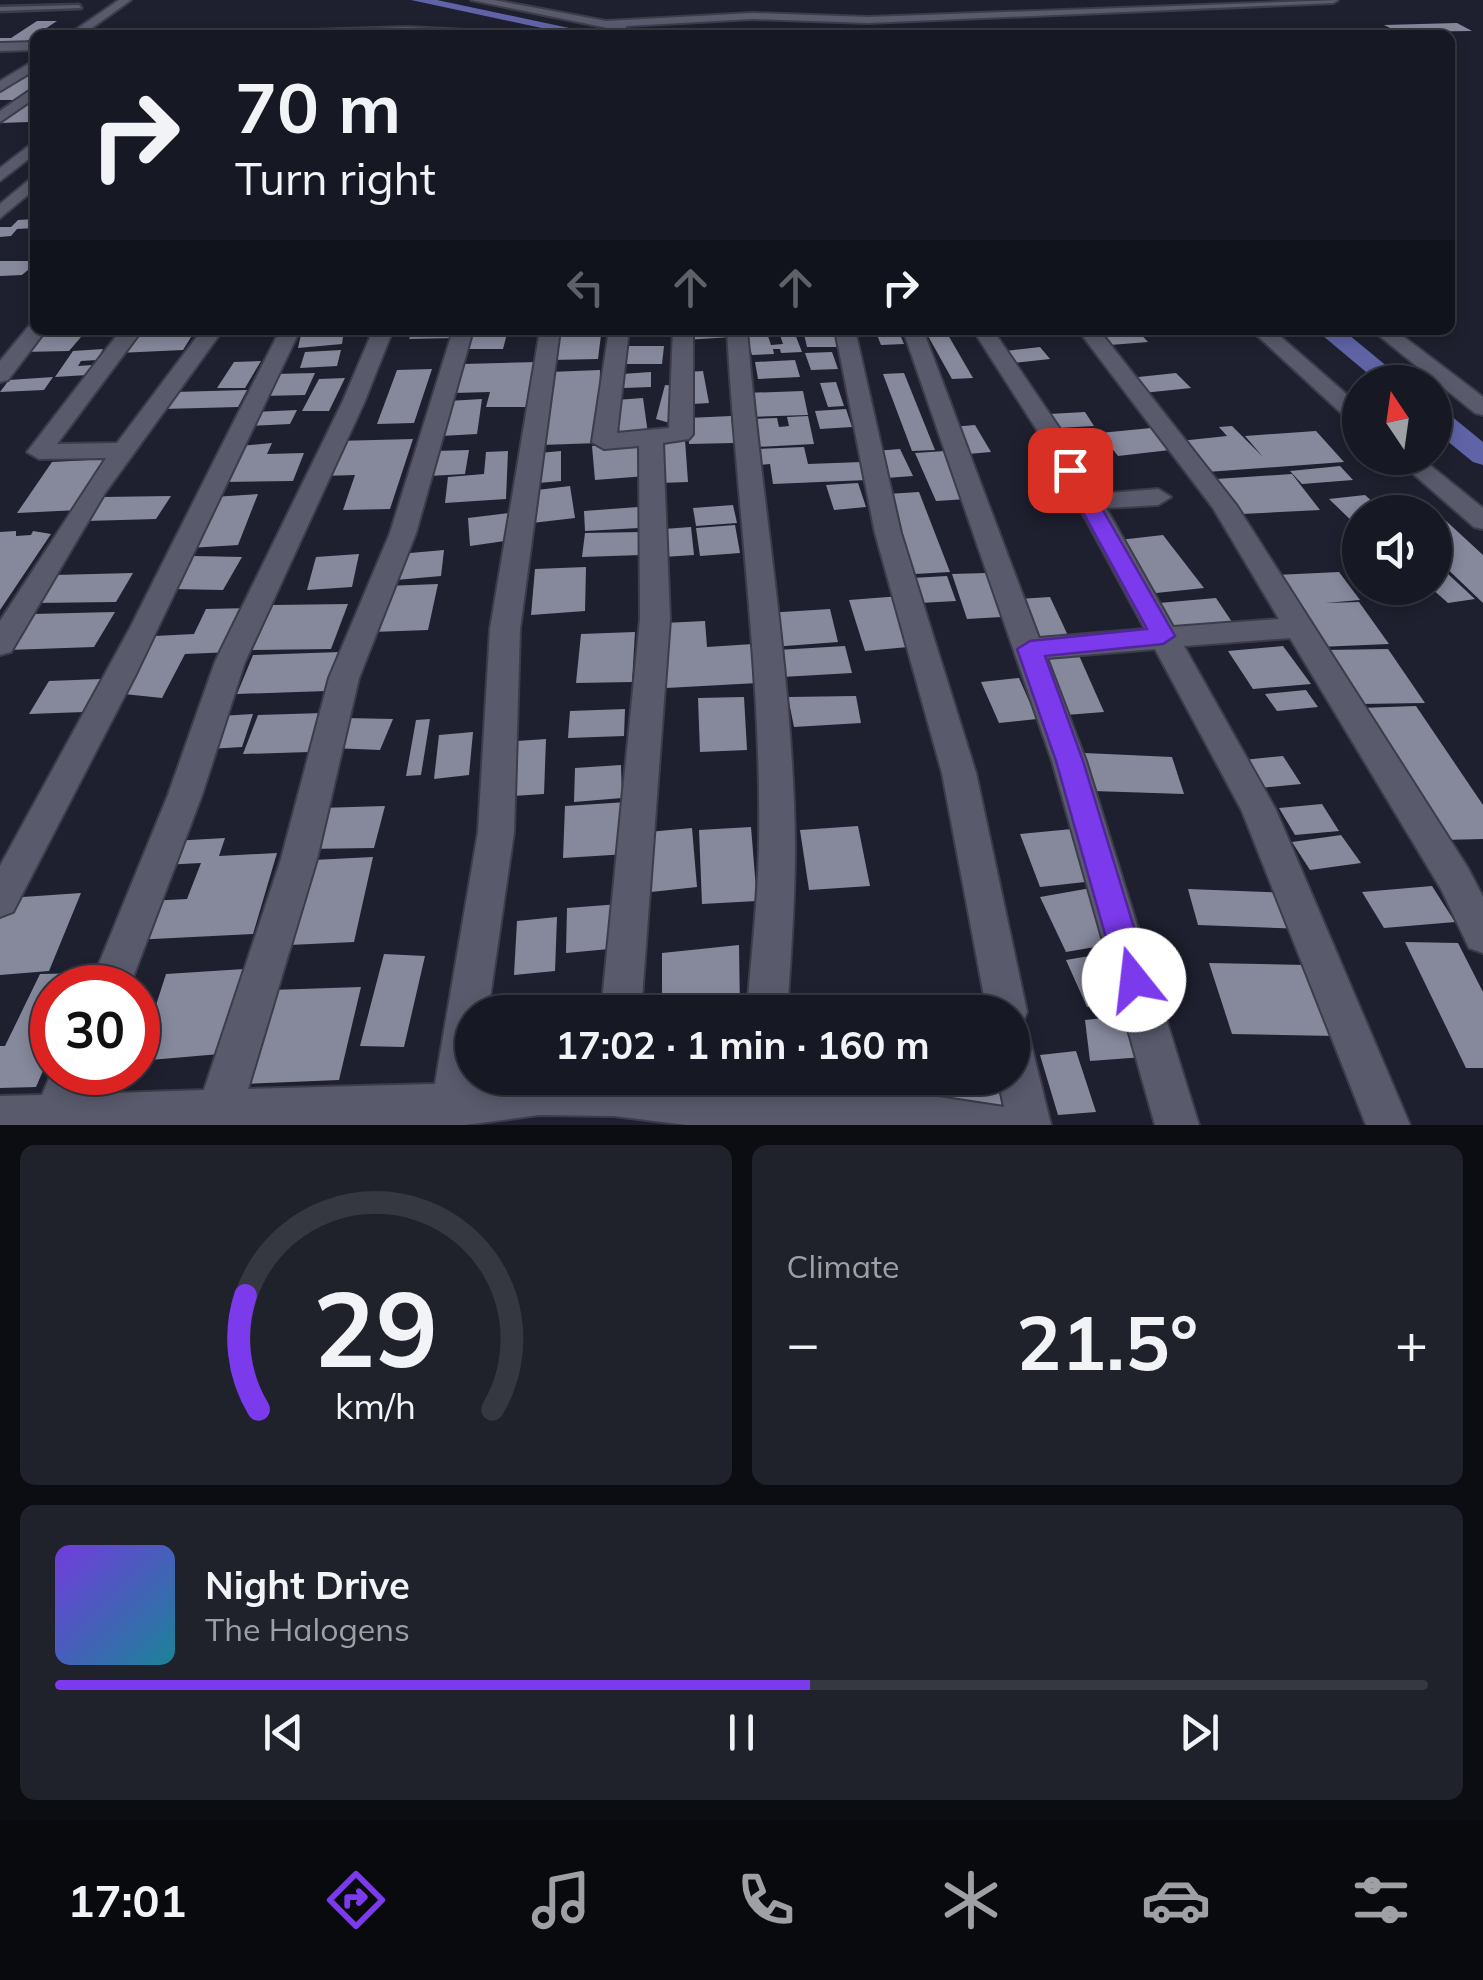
<!DOCTYPE html>
<html lang="en">
<head>
<meta charset="utf-8">
<style>
	body { margin:0; font-family:Mulish,sans-serif; background:#1f212b; color:#f1f3f6; height:100vh; display:flex; flex-direction:column; font-size:38px; white-space:nowrap }
	* { box-sizing:border-box; margin:0 }
	p { font-size:32px; color:#9ea0a6 }
	.icon { flex:none; width:55px; height:55px; fill:none; stroke:currentColor; stroke-width:2; stroke-linecap:round; stroke-linejoin:round }
	.map { position:relative; height:1125px; overflow:hidden }
	.details { display:flex; flex-direction:column; gap:20px; padding:20px; background:#0c0d13; flex:1 }
	.details>* { flex:none }
	.top-card { position:absolute; left:30px; top:30px; width:1425px; height:305px; border-radius:15px; box-shadow:0 5px 15px #0003,0 0 0 2px #353741; background:#161823; color:#f1f3f6; overflow:hidden }
	.needle { width:65px; rotate:347deg }
	.tools { position:absolute; left:1342px; top:365px; display:grid; gap:20px }
	.tools a { display:grid; place-items:center; width:110px; height:110px; border-radius:50%; background:#161823; box-shadow:0 5px 15px #0003,0 0 0 2px #353741; font-size:50px }
	.speed { position:absolute; left:30px; top:965px; display:flex; gap:20px; font-size:50px; font-weight:700; text-align:center }
	.speed>* { display:grid; place-content:center; width:130px; height:130px; border-radius:50%; background:#161823; box-shadow:0 5px 15px #0003,0 0 0 2px #353741; line-height:1 }
	.speed .limit { border:15px solid #d22; background:#fff; color:#111 }
	.pin { position:absolute; display:grid; place-items:center; width:85px; height:85px; color:#fff; margin:-42px; border-radius:20px; box-shadow:0 5px 15px #0006 }
	.me { position:absolute; width:110px; margin:-55px; rotate:344deg; stroke-linejoin:round; filter:drop-shadow(0 0 8px #0008) }
	.turn { display:flex; align-items:center; gap:35px; height:210px; padding:0 40px; font-size:45px }
	.turn .icon { width:130px; height:130px; stroke-width:2.5 }
	.turn b { display:block; font-size:70px; line-height:85px }
	.lanes { display:flex; align-items:center; height:95px; padding:0 40px; background:#0003; justify-content:center; gap:50px; direction:ltr }
	.lanes .off { opacity:.35 }
	.big { font-size:75px; font-weight:700; line-height:1.1 }
	.details .widget { flex:1; display:flex; flex-direction:column; justify-content:center; gap:15px; min-width:0; padding:0 35px; border-radius:15px; background:#1f212b }
	.details .dial { align-items:center; gap:0 }
	.dial svg { height:260px; overflow:visible; fill:none; stroke:#353741; stroke-width:7; stroke-linecap:round; text-anchor:middle }
	.dial text { fill:#f1f3f6; stroke:none }
	.song { display:flex; align-items:center; gap:30px }
	.cover { width:120px; height:120px; border-radius:15px; background:linear-gradient(135deg,hsl(260 70% 55%),hsl(190 70% 35%)) }
	.played { height:10px; border-radius:5px; background:linear-gradient(90deg,#7c3aed 55%,#353741 55%) }
	.keys { display:flex; justify-content:space-around; direction:ltr }
	.heat { display:flex; justify-content:space-between; align-items:center; font-size:55px; direction:ltr }
	.details .tiles { flex:1; display:grid; gap:20px; grid-template-columns:1fr 1fr }
	.widget:last-child { grid-column:span 2 }
	.trip { position:absolute; left:455px; top:995px; width:575px; height:100px; border-radius:50px; background:#161823; box-shadow:0 5px 15px #0003,0 0 0 2px #353741; font-weight:700; line-height:100px; text-align:center }
	.dock { display:flex; height:160px; justify-content:space-around; align-items:center; background:#090a0e; color:#9ea0a6 }
	.dock .icon { width:70px; height:70px }
	.dock .active { color:#7c3aed }
	.dock b { font-size:45px; color:#f1f3f6 }
	.map>svg:first-child { display:block }
</style>
</head>
<body>
<div class="map">
<svg width="1483" height="1125" viewBox="0 0 1483 1125">
	<rect width="100%" height="100%" fill="#1e202f"/>
	<g fill="none" stroke-linecap="round" stroke-linejoin="round">
		<!-- canal -->
		<g fill="#6064a6" fill-rule="evenodd">
			<polygon points="411,0 437,0 602,35 574,35"/>
			<polygon points="1316,330 1343,330 1406,382 1378,382"/>
			<polygon points="1435,409 1445,411 1483,442 1483,465 1473,462 1435,431"/>
		</g>
	</g>
	<!-- building -->
	<g fill="#86899c">
		<polygon points="37,21 57,21 24,43 0,44 0,38 11,38"/>
		<polygon points="1457,23 1472,31 1398,32 1384,25"/>
		<polygon points="35,69 35,88 21,100 0,100 0,92"/>
		<polygon points="26,101 35,101 35,117 29,122 0,123"/>
		<polygon points="35,219 35,228 17,229 11,236 0,237 0,227 11,227 18,220"/>
		<polygon points="0,261 35,261 35,264 22,275 0,276"/>
		<polygon points="42,330 87,330 69,351 22,352"/>
		<polygon points="214,330 280,330 276,336 209,336"/>
		<polygon points="302,330 344,330 342,344 298,348"/>
		<polygon points="413,330 457,330 455,338 409,339"/>
		<polygon points="475,330 508,330 503,349 468,349"/>
		<polygon points="687,330 730,330 732,337 685,340"/>
		<polygon points="875,330 898,330 904,344 881,345"/>
		<polygon points="1137,330 1148,342 1110,345 1099,332"/>
		<polygon points="836,333 839,347 807,347 804,334"/>
		<polygon points="193,334 183,350 118,353 129,337"/>
		<polygon points="795,334 802,352 781,353 780,349 773,349 774,354 752,355 747,337 768,336 771,345 783,344 780,335"/>
		<polygon points="601,335 598,359 551,360 555,336"/>
		<polygon points="948,335 955,347 973,378 952,379 928,336"/>
		<polygon points="628,346 664,346 662,364 625,364"/>
		<polygon points="1040,347 1050,359 1014,363 1005,351"/>
		<polygon points="103,349 97,360 81,361 78,366 93,365 87,375 55,377 73,351"/>
		<polygon points="341,350 337,366 300,368 305,352"/>
		<polygon points="832,352 838,369 811,370 805,353"/>
		<polygon points="795,360 800,377 758,379 755,362"/>
		<polygon points="261,361 245,388 217,388 234,362"/>
		<polygon points="537,362 528,407 486,407 490,392 453,393 463,364"/>
		<polygon points="432,369 414,423 377,424 397,370"/>
		<polygon points="600,370 598,443 542,445 549,372"/>
		<polygon points="703,371 709,403 692,404 687,372"/>
		<polygon points="651,372 651,387 623,388 622,374"/>
		<polygon points="315,373 305,395 262,396 273,374"/>
		<polygon points="904,373 935,450 912,451 883,374"/>
		<polygon points="1176,373 1191,388 1143,393 1129,378"/>
		<polygon points="53,377 44,390 0,392 9,380"/>
		<polygon points="345,378 329,411 302,411 319,379"/>
		<polygon points="836,382 844,406 828,407 820,383"/>
		<polygon points="665,385 676,386 673,424 656,419"/>
		<polygon points="247,390 238,407 163,409 174,392"/>
		<polygon points="803,391 808,415 747,417 744,393"/>
		<polygon points="643,398 648,434 620,436 616,400"/>
		<polygon points="482,399 477,434 441,436 448,401"/>
		<polygon points="846,409 852,427 820,429 815,411"/>
		<polygon points="297,410 290,424 248,426 254,412"/>
		<polygon points="1085,412 1094,426 1057,428 1049,414"/>
		<polygon points="731,416 734,443 689,444 688,418"/>
		<polygon points="808,416 814,444 755,447 751,419 777,418 779,427 789,426 787,417"/>
		<polygon points="975,425 991,452 968,454 952,427"/>
		<polygon points="1232,426 1263,457 1245,436 1316,431 1344,462 1207,472 1180,441 1227,436 1219,427"/>
		<polygon points="1151,428 1170,450 1118,456 1100,433"/>
		<polygon points="1094,429 1111,454 1073,457 1057,432"/>
		<polygon points="413,439 390,509 343,510 355,475 321,476 336,441"/>
		<polygon points="685,440 688,482 660,483 658,441"/>
		<polygon points="272,443 267,454 304,453 293,481 224,482 239,446"/>
		<polygon points="641,443 646,476 595,480 592,446"/>
		<polygon points="804,447 808,464 862,462 867,480 773,484 770,464 758,465 756,449"/>
		<polygon points="900,449 913,476 886,478 875,451"/>
		<polygon points="469,450 465,474 429,476 435,451"/>
		<polygon points="508,451 506,499 445,503 448,477 484,474 486,452"/>
		<polygon points="561,451 561,481 538,483 539,453"/>
		<polygon points="945,451 968,499 936,501 915,453"/>
		<polygon points="110,459 79,510 17,513 52,462"/>
		<polygon points="1340,466 1353,480 1302,484 1290,471"/>
		<polygon points="1292,474 1320,510 1242,514 1216,479"/>
		<polygon points="858,483 866,507 834,510 826,485"/>
		<polygon points="570,486 575,518 532,523 529,491"/>
		<polygon points="919,492 950,572 915,574 887,494"/>
		<polygon points="258,494 238,545 189,548 213,497"/>
		<polygon points="1365,495 1384,512 1360,512 1357,526 1329,499"/>
		<polygon points="171,496 156,519 86,521 102,497"/>
		<polygon points="733,505 737,523 696,526 693,508"/>
		<polygon points="638,507 639,528 585,531 584,511"/>
		<polygon points="1431,507 1483,555 1483,603 1435,557 1435,512 1402,512"/>
		<polygon points="509,513 512,540 470,546 468,518"/>
		<polygon points="735,525 740,553 700,556 696,528"/>
		<polygon points="691,527 694,555 663,557 664,529"/>
		<polygon points="16,531 16,536 31,535 33,531 51,534 0,610 0,532"/>
		<polygon points="642,532 641,555 582,557 585,533"/>
		<polygon points="1163,535 1204,588 1156,593 1119,540"/>
		<polygon points="444,550 441,576 396,580 399,554"/>
		<polygon points="359,554 352,587 307,590 316,557"/>
		<polygon points="193,556 242,557 223,590 172,589"/>
		<polygon points="1435,562 1475,599 1448,603 1431,588 1435,588"/>
		<polygon points="586,567 585,611 531,615 535,569"/>
		<polygon points="1339,572 1360,600 1325,603 1359,602 1389,644 1318,647 1276,575"/>
		<polygon points="133,573 116,602 34,603 54,575"/>
		<polygon points="986,573 1002,617 967,619 952,574"/>
		<polygon points="947,576 956,601 920,603 912,578"/>
		<polygon points="438,584 428,630 372,632 385,586"/>
		<polygon points="901,596 919,646 865,651 849,600"/>
		<polygon points="1050,597 1070,640 1036,643 1018,599"/>
		<polygon points="1216,598 1236,628 1177,633 1159,603"/>
		<polygon points="348,604 331,649 252,650 273,605"/>
		<polygon points="250,608 232,652 185,654 162,698 124,694 154,636 194,634 206,609"/>
		<polygon points="830,609 838,642 772,647 766,613"/>
		<polygon points="115,612 94,647 8,650 32,614"/>
		<polygon points="705,621 707,647 753,644 758,683 666,688 664,623"/>
		<polygon points="635,632 632,682 576,683 581,634"/>
		<polygon points="845,646 852,673 782,677 777,650"/>
		<polygon points="1283,646 1311,684 1253,689 1228,651"/>
		<polygon points="1388,649 1425,703 1359,704 1325,650"/>
		<polygon points="1077,651 1104,712 1066,715 1040,653"/>
		<polygon points="340,652 327,691 237,694 253,655"/>
		<polygon points="1019,678 1037,719 999,723 981,682"/>
		<polygon points="101,679 84,712 29,714 49,681"/>
		<polygon points="1306,690 1318,707 1277,711 1265,694"/>
		<polygon points="856,696 861,723 794,727 788,697"/>
		<polygon points="744,697 747,750 700,752 698,698"/>
		<polygon points="1416,706 1483,805 1483,839 1443,840 1360,708"/>
		<polygon points="625,709 624,736 568,738 570,711"/>
		<polygon points="323,713 310,752 243,754 258,715"/>
		<polygon points="253,714 242,747 208,749 220,716"/>
		<polygon points="345,718 393,719 380,750 332,748"/>
		<polygon points="430,719 421,775 406,776 416,720"/>
		<polygon points="473,732 469,775 434,779 439,735"/>
		<polygon points="546,739 544,794 513,796 517,741"/>
		<polygon points="1084,753 1172,757 1184,794 1093,791"/>
		<polygon points="1283,756 1301,784 1260,788 1243,760"/>
		<polygon points="621,765 622,798 574,802 575,768"/>
		<polygon points="627,802 627,854 563,858 565,806"/>
		<polygon points="1322,804 1339,831 1295,835 1279,808"/>
		<polygon points="385,806 374,848 305,849 319,808"/>
		<polygon points="858,826 870,886 809,890 800,830"/>
		<polygon points="751,827 757,901 702,904 699,830"/>
		<polygon points="692,828 697,887 651,892 648,832"/>
		<polygon points="1072,829 1094,881 1040,887 1020,834"/>
		<polygon points="1341,835 1361,863 1310,870 1292,842"/>
		<polygon points="225,838 219,856 277,853 253,934 133,940 148,901 187,899 201,863 162,865 172,841"/>
		<polygon points="373,857 354,942 289,945 313,860"/>
		<polygon points="1432,886 1455,922 1384,928 1362,892"/>
		<polygon points="1091,888 1118,943 1066,952 1040,897"/>
		<polygon points="1188,889 1291,893 1305,929 1198,925"/>
		<polygon points="81,893 49,971 0,975 0,916 8,898"/>
		<polygon points="620,904 620,948 566,953 567,908"/>
		<polygon points="557,917 555,971 514,975 517,921"/>
		<polygon points="1405,942 1458,943 1483,992 1483,1068 1466,1068"/>
		<polygon points="739,945 740,1012 662,1012 662,953"/>
		<polygon points="1107,953 1129,1000 1087,1007 1066,960"/>
		<polygon points="384,954 425,956 404,1047 360,1046"/>
		<polygon points="1209,963 1306,965 1335,1036 1232,1034"/>
		<polygon points="244,969 220,1054 138,1061 166,974"/>
		<polygon points="87,973 80,988 52,988 52,1050 36,1087 0,1088 0,1046 5,1046 40,974"/>
		<polygon points="361,987 339,1080 241,1084 270,990"/>
		<polygon points="909,998 912,1012 781,1012 780,1004"/>
		<polygon points="520,1001 520,1012 477,1012 477,1006"/>
		<polygon points="1129,1015 1144,1057 1090,1061 1085,1020"/>
		<polygon points="1076,1051 1096,1112 1058,1115 1040,1055"/>
		<polygon points="665,1078 741,1078 742,1105"/>
		<polygon points="786,1078 923,1078 926,1094 787,1101"/>
		<polygon points="937,1078 996,1078 1002,1105 945,1110"/>
	</g>
	<g fill="none" stroke-linecap="round" stroke-linejoin="round">
		<defs>
			<polygon id="service" points="79,5 81,8 0,11 0,7"/>
			<g id="minor">
				<polygon points="119,0 131,0 82,35 68,35"/>
				<polygon points="471,0 494,0 606,21 753,13 868,17 1338,0 1333,3 868,23 753,19 627,26 622,31"/>
				<polygon points="407,27 486,31 492,35 273,35 279,31"/>
				<polygon points="35,42 35,50 0,51 0,43"/>
				<polygon points="35,60 35,70 0,91 0,81"/>
				<polygon points="35,87 35,98 0,122 0,111"/>
				<polygon points="35,141 35,154 0,181 0,168"/>
				<polygon points="35,175 35,189 0,218 0,204"/>
				<polygon points="35,324 35,330 46,330 8,380 0,382 0,361 29,326"/>
				<polygon points="121,330 142,330 57,444 117,443 202,330 223,330 105,493 11,652 0,655 0,621 106,458 39,459 27,452"/>
				<polygon points="280,330 300,330 136,674 13,912 0,917 0,866 130,628"/>
				<polygon points="373,330 393,330 364,403 245,662 202,795 129,988 89,988 168,795 215,662 342,403"/>
				<polygon points="453,330 473,330 416,533 359,678 317,859 248,1089 435,1084 478,832 490,629 540,330 560,330 520,629 514,832 488,1012 472,1012 472,1078 648,1078 740,1088 742,1078 784,1078 783,1091 919,1094 1004,1107 998,1078 1012,1078 1012,1012 987,1012 942,773 875,533 835,330 855,330 901,533 976,773 1027,1012 1021,1026 1027,1028 1051,1125 687,1125 614,1116 539,1115 465,1125 0,1125 0,1096 42,1095 52,1072 95,1072 86,1094 204,1090 281,859 329,678 390,533"/>
				<polygon points="609,330 629,330 617,433 669,428 673,330 693,330 693,434 689,439 663,443 670,619 641,1012 601,1012 640,619 639,446 604,449 592,442"/>
				<path d="M727,330H747C761,501 793,673 795,845C795,900 791,957 787,1012H747C751,957 758,901 759,845C762,674 736,501 727,330Z"/>
				<polygon points="903,330 923,330 1039,638 1145,629 1042,438 973,330 993,330 1066,438 1097,494 1158,489 1171,497 1158,505 1106,508 1173,627 1279,619 1213,508 1078,330 1099,330 1237,506 1468,868 1483,897 1483,953 1469,948 1441,889 1290,638 1184,646 1276,810 1410,1125 1366,1125 1242,811 1155,649 1047,658 1086,761 1199,1125 1155,1125 1052,761"/>
				<polygon points="1251,330 1273,330 1360,406 1360,425 1352,423"/>
				<polygon points="1372,330 1395,330 1483,397 1483,415 1475,413"/>
				<polygon points="1395,458 1421,458 1483,508 1483,529 1474,527"/>
			</g>
		</defs>
		<!-- service casing -->
		<use href="#service" stroke="#3c3c4a" stroke-width="5"/>
		<!-- minor casing -->
		<use href="#minor" stroke="#3c3c4a" stroke-width="4"/>
		<!-- service -->
		<use href="#service" fill="#595b6d" fill-rule="evenodd"/>
		<!-- minor -->
		<use href="#minor" fill="#595b6d" fill-rule="evenodd"/>
	</g>
	<!-- route -->
	<polygon fill="#7c3aed" stroke="#51269a" stroke-width="2.5" points="1070,463 1080,470 1175,636 1163,644 1045,656 1083,761 1150,980 1146,990 1134,994 1122,990 1118,980 1056,761 1017,649 1030,641 1147,629 1060,470"/>
</svg>
<div class="tools">
<a><svg class="needle" viewBox="-14 -14 28 28"><path d="M0-13l5 13h-10z" fill="#e53935"/><path d="M0 13l5-13h-10z" fill="#9ea0a6"/></svg></a>
<a><svg class="icon" aria-label="sound" viewBox="0 0 24 24"><path d="M4 9h4l5-4v14l-5-4H4zM17 9q2 3 0 6"/></svg></a>
</div>
<div class="speed"><div class="limit">30</div></div>
<div class="pin" style="left:1070px;top:470px;background:#d93025"><svg class="icon" aria-label="arrive" viewBox="0 0 24 24"><path d="M6 21V4h12l-3 4 3 4H6"/></svg></div>
<svg class="me" style="left:1134px;top:980px" viewBox="-20 -20 40 40"><circle r="19" fill="#fff"/><path d="M0-13L10 11 0 6-10 11z" fill="#7c3aed"/></svg>
<div class="trip">17:02 · 1 min · 160 m</div>
<div class="top-card">
<div class="turn"><svg class="icon" aria-label="right" viewBox="0 0 24 24"><path d="M7 20v-9h11M14 6l5 5-5 5"/></svg><div><b>70 m</b>Turn right</div></div>
<div class="lanes"><svg class="icon off" aria-label="left" viewBox="0 0 24 24"><path d="M17 20v-9H6M10 6l-5 5 5 5"/></svg><svg class="icon off" aria-label="ahead" viewBox="0 0 24 24"><path d="M12 20V5M6 11l6-6 6 6"/></svg><svg class="icon off" aria-label="ahead" viewBox="0 0 24 24"><path d="M12 20V5M6 11l6-6 6 6"/></svg><svg class="icon" aria-label="right" viewBox="0 0 24 24"><path d="M7 20v-9h11M14 6l5 5-5 5"/></svg></div>
</div>
</div>
<section class="details">
<div class="tiles">
<div class="widget dial"><svg viewBox="0 0 100 80">
<path d="M14 69A42 42 0 1 1 86 69"/>
<path d="M14 69A42 42 0 0 1 10 34" stroke="#7c3aed"/>
<text x="50" y="56" font-size="32" font-weight="700">29</text>
<text x="50" y="72" font-size="11">km/h</text>
</svg></div>
<div class="widget"><p>Climate</p>
<div class="heat"><a>−</a><b class="big">21.5°</b><a>+</a></div>
</div>
<div class="widget">
<div class="song"><i class="cover"></i><div><b>Night Drive</b><p>The Halogens</p></div></div>
<div class="played"></div>
<div class="keys"><svg class="icon" aria-label="previous" viewBox="0 0 24 24"><path d="M18 5L8 12l10 7zM5 5v14"/></svg><svg class="icon" aria-label="pause" viewBox="0 0 24 24"><path d="M8 5v14M16 5v14"/></svg><svg class="icon" aria-label="next" viewBox="0 0 24 24"><path d="M6 5l10 7-10 7zM19 5v14"/></svg></div>
</div>
</div>
</section>
<nav class="dock">
<b>17:01</b>
<svg class="icon active" aria-label="directions" viewBox="0 0 24 24"><path d="M12 3l9 9-9 9-9-9zM9 14v-3h6M13 9l2 2-2 2"/></svg>
<svg class="icon" aria-label="music" viewBox="0 0 24 24"><path d="M9 18V5l10-2v13"/><circle cx="6" cy="18" r="3"/><circle cx="16" cy="16" r="3"/></svg>
<svg class="icon" aria-label="phone" viewBox="0 0 24 24"><path d="M5 4h4l2 5-3 2q2 4 5 5l2-3 5 2v4C11 20 4 13 5 4z"/></svg>
<svg class="icon" aria-label="climate" viewBox="0 0 24 24"><path d="M12 3v18M4 7l16 10M4 17L20 7"/></svg>
<svg class="icon" aria-label="car" viewBox="0 0 24 24"><path d="M5 17H2v-5l4-1 3-4h7l3 4 3 1v5h-3M9 17h6M6 11h13"/><circle cx="7" cy="17" r="2"/><circle cx="17" cy="17" r="2"/></svg>
<svg class="icon" aria-label="filters" viewBox="0 0 24 24"><path d="M4 7h16M4 17h16"/><circle cx="9" cy="7" r="2"/><circle cx="15" cy="17" r="2"/></svg>
</nav>
</body>
</html>
